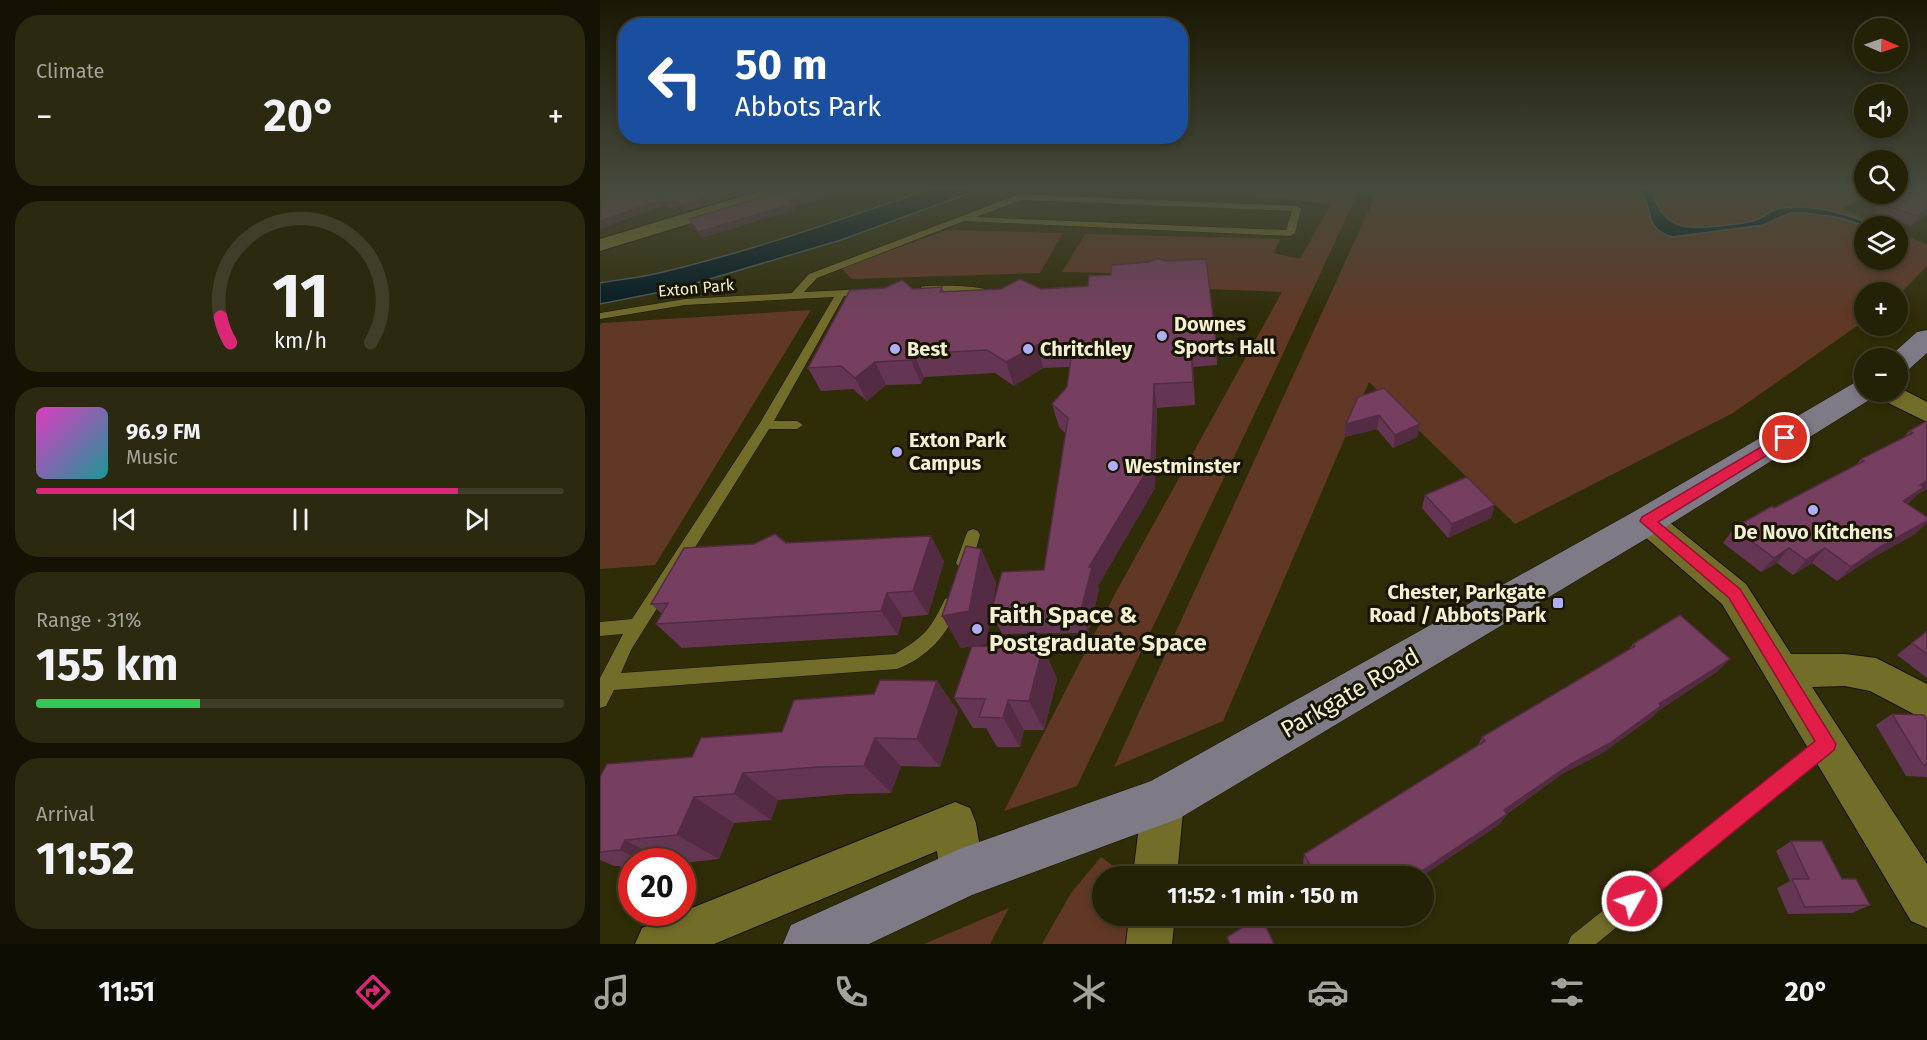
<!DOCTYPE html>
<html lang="en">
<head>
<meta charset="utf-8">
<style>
	body { margin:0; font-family:"Fira Sans",sans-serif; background:#2b2910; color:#f1f3f6; height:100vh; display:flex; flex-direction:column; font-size:22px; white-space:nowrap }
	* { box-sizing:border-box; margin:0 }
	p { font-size:20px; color:#a3a39b }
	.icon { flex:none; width:33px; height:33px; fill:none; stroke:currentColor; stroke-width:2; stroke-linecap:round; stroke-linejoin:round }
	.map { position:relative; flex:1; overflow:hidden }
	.panel { display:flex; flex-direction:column; gap:15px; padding:15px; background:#131203; width:600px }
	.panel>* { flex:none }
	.guide { position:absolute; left:18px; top:18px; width:570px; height:126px; border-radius:24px; box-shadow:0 3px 9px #0003,0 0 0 2px #403e28; background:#1a4fa0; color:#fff; overflow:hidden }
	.needle { width:39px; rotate:92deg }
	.tools { position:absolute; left:1254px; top:18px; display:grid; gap:12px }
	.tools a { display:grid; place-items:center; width:54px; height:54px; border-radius:50%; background:#232106; box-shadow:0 3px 9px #0003,0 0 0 2px #403e28; font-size:30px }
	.speed { position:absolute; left:18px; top:848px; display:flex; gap:12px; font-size:30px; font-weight:700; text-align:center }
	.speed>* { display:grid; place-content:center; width:78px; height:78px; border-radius:50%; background:#232106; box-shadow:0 3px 9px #0003,0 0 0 2px #403e28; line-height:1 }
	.speed .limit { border:9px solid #d22; background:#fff; color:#111 }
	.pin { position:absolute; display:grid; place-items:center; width:51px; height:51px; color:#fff; margin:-26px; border:3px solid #fff; border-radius:50%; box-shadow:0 2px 6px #0007 }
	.me { position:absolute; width:66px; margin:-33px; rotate:51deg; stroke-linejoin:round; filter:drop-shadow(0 0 4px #0008) }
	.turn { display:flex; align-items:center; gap:21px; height:126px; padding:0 18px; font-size:27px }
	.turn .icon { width:78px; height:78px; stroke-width:2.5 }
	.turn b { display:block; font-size:42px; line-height:51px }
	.big { font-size:45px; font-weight:700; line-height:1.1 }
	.panel .widget { flex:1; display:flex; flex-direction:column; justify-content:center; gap:9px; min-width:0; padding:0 21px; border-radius:24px; background:#2b2910 }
	.panel .dial { align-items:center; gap:0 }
	.dial svg { height:156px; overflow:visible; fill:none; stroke:#403e28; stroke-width:7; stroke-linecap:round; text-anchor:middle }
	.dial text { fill:#f1f3f6; stroke:none }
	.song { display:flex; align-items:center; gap:18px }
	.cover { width:72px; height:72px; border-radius:9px; background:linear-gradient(135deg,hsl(310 70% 55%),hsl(180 70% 35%)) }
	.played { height:6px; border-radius:3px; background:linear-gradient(90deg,#db2777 80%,#403e28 80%) }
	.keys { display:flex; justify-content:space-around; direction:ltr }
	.heat { display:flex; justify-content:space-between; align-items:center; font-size:33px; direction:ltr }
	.charge { height:9px; border-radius:4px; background:linear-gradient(90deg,#34c759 31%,#403e28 0) }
	.trip { position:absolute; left:492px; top:866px; width:342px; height:60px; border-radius:30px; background:#232106; box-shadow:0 3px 9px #0003,0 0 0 2px #403e28; font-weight:700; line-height:60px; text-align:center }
	.tabs { display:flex; height:96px; justify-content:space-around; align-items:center; background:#0e0d02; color:#a3a39b }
	.tabs .icon { width:42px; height:42px }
	.tabs .selected { color:#db2777 }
	.tabs b { font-size:27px; color:#f1f3f6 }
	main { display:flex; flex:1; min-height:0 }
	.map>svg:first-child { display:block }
</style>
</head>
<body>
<main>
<section class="panel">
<div class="widget"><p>Climate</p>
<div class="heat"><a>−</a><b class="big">20°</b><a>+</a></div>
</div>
<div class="widget dial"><svg viewBox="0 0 100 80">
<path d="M14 69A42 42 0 1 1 86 69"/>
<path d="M14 69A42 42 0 0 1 9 56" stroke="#db2777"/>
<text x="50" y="56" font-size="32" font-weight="700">11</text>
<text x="50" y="72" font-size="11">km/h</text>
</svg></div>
<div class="widget">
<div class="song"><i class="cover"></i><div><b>96.9 FM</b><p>Music</p></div></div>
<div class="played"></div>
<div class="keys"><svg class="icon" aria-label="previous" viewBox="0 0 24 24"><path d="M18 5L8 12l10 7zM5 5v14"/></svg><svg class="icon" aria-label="pause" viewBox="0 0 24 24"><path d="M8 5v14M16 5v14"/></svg><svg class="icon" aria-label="next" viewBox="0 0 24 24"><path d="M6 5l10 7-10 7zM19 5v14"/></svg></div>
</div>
<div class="widget"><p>Range · 31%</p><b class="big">155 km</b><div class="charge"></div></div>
<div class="widget"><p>Arrival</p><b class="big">11:52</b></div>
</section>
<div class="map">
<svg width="1327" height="944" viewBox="0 0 1327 944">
	<rect width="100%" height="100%" fill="#2f2c08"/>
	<!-- green -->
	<g fill="#613826">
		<polygon points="591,188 760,188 674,373 477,786 404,811 516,592 682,292 608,289 565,274 462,272 485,234 680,239 674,253 700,259 731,204 684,198 590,194"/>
		<polygon points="779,188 1264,188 1265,194 1243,209 1285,226 1264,226 1264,260 1298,260 1298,231 1327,245 1327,266 1298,296 1298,292 1264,292 1264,321 1133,413 915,524 769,382 623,721 514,767"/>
		<polygon points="347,230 463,233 440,273 252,279 241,268"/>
		<polygon points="211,310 55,565 0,569 0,325 2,323"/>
		<polygon points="501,857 527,876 502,876 502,915 536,915 536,944 442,944 471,893"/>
		<polygon points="409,908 390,944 324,944"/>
	</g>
	<!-- water -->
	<g fill="#001923" stroke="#495a57" stroke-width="1.5">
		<path d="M333,188H383L241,240L76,289L0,304V283C22,279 46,277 67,271C158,249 245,218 333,188Z"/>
		<path d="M1034,188H1048L1059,194L1053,195C1065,229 1086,230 1119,226C1131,224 1144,224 1156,220C1164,217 1172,210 1180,208C1213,204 1246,213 1275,226H1265L1241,218L1205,213H1190L1163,225L1072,237C1038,227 1058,199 1034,188Z"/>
	</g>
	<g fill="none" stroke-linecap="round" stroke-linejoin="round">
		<defs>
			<g id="lane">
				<path d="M420,194L697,206L701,209L695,233L690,236L364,221L217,278L204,292L266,289L271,292L266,295L244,296L174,421H197L203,425L197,429H169L31,650L21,673L295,654C325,636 330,630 345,599L351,597L357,599L359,604C348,635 328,657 297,669L14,690L6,706L0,708V678L23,634L0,636V622L32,619L160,423L234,297L85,305L0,319V313L85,299L192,293L209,274ZM421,200L692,211L686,230L376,217Z"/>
				<path d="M325,286C342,286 381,284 394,293L389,296L321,291V287Z"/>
				<polygon points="373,529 378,531 380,535 372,563 369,567 364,569 359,567 356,563 366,535 368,531"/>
				<polygon points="1226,736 1233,739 1235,745 1233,751 996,944 968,944 971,936 1219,739"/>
			</g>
			<g id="street">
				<polygon points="0,188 17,188 14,192 0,197"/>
				<polygon points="170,188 197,188 194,192 0,251 0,239"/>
				<polygon points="1298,387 1327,402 1327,422 1278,398 1274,392 1298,392"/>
				<polygon points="1047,509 1058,513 1146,584 1191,654 1245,654 1276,658 1327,684 1327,721 1270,691 1245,686 1212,687 1327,864 1327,928 1311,921 1122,604 1036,529 1032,521 1036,513"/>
				<polygon points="563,780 578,786 584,801 577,876 533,876 542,801 548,786"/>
				<polygon points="355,802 370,808 376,823 384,873 378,889 362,895 346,889 340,873 337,851 114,944 35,944 42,928"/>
				<polygon points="529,915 575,915 572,944 526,944"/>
			</g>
			<g id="primary">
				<polygon points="1327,330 1327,353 1308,370 1298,373 1298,358 1288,358 1317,332"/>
				<polygon points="1264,381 1264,392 1278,392 1274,397 1059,531 580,818 372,895 269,944 183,944 191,925 362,848 551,781 1035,511 1254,383"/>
			</g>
		</defs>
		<!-- lane casing -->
		<use href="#lane" stroke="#161402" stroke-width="1"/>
		<!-- street casing -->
		<use href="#street" stroke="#161402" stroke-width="2"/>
		<!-- primary casing -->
		<use href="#primary" stroke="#161402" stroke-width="1"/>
		<!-- lane -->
		<use href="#lane" fill="#736d2a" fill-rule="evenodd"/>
		<!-- street -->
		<use href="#street" fill="#736d2a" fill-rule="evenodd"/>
		<!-- primary -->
		<use href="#primary" fill="#7e7a86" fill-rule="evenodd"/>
	</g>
	<!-- wall -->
	<g fill="#653653">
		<polygon points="1327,188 1327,214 1311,226 1275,214 1278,209 1274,208 1281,198"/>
		<polygon points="342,287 344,292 441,289 616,342 617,365 593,367 595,405 557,408 555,488 498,586 499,590 488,633 402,634 391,612 444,570 466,434 459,427 452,404 467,387 470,367 443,368 414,386 395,373 324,377 321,384 286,385 267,401 253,389 221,391 208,368 313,289"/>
		<polygon points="758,397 820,424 817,437 793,448 777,429 745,437 746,424"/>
		<polygon points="1327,421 1327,489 1319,493 1307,504 1327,517 1327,523 1315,534 1265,562 1237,581 1212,563 1193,575 1177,563 1161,572 1123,543 1134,528 1257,464 1261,459 1302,439 1309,431"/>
		<polygon points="825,495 891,518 848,538 822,508"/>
		<polygon points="186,543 344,561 328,615 303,617 298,635 82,648 56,624 62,614 51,604"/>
		<polygon points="381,549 396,583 386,644 375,646 443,647 457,679 444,730 424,730 420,747 397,747 386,728 373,728 354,698 372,646 361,648 342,616"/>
		<polygon points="1327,631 1327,678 1297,655"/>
		<polygon points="1033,644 1118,671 1058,711 1051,718 1001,754 962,774 907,814 900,824 822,876 710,876 703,863 704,854 878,745 882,737 1029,649"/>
		<polygon points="337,681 358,711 340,767 301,766 291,793 247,794 178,800 171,820 134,823 119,859 82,863 82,861 32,861 32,872 19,866 14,866 0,860 0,777 92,757 182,732"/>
		<polygon points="1292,714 1327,720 1327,777 1306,776 1276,725"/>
		<polygon points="1191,841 1242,879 1270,905 1252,913 1188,914 1177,888 1190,881 1176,851"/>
		<polygon points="731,915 742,915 734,921"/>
	</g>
	<!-- shaded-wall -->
	<g fill="#532c43">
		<polygon points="140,188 163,188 84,212 80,205"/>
		<polygon points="237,188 260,188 194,207 195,210 102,238 98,232 190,201"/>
		<polygon points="62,199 66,205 0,229 0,221"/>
		<polygon points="76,200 80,206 69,209 66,203"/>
		<polygon points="1327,209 1327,214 1311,226 1318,216"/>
		<polygon points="591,344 593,367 595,405 593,382"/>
		<polygon points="437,345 443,368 414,386 406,362"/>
		<polygon points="314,354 324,377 321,384 311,360"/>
		<polygon points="275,362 286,385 267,401 255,378"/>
		<polygon points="554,384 557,408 555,488 498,586 499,590 488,633 481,610 489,567"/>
		<polygon points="779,415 777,429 745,437 746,424"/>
		<polygon points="820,424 817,437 793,448 795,435"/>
		<polygon points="1327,481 1327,489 1319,493 1310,502 1288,516 1303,501 1320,485"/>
		<polygon points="895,505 891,518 848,538 852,524"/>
		<polygon points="1327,521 1327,523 1315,534 1265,562 1237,581 1251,567 1280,547"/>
		<polygon points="331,536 344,561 328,615 313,591"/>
		<polygon points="1189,548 1177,563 1161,572 1174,558"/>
		<polygon points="1225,548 1212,563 1193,575 1206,560"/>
		<polygon points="381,549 396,583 386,644 361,648 342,616"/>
		<polygon points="287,593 303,617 298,635 281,611"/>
		<polygon points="443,647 457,679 444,730 429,701"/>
		<polygon points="1130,659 1118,671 1058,711 1051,718 1001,754 962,774 902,817 907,814 900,824 822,876 814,876 904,810 971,764 1059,704"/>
		<polygon points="337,681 358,711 340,767 317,739"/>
		<polygon points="408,700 424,730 420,747 403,718"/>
		<polygon points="275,738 301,766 291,793 264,766"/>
		<polygon points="143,773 178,800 171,820 134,794"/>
		<polygon points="94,797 134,823 119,859 77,835"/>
		<polygon points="25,840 65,861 42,861 20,850"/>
		<polygon points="736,915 742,915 734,921"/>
	</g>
	<!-- building -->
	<g fill="#763f60" stroke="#532c43" stroke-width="1.5">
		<polygon points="11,188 140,188 80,205 76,200 66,203 62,199 0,221 0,191"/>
		<polygon points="192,188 237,188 190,201 192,204 98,232 89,219"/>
		<polygon points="1298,188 1327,188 1327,209 1318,216 1281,204 1287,200 1281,198 1288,194 1298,194"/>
		<polygon points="557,258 566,261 606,259 616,342 591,344 593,382 554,384 551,464 489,567 492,567 481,610 391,612 402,572 444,570 468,418 452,404 467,387 473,343 437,345 406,362 387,350 314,354 311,360 275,362 255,378 241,366 208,368 250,290 285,288 302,280 313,289 342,287 340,292 401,289 420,279 441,289 488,286 489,276 511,275 511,265 549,262"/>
		<polygon points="784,388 820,424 795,435 779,415 746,424 758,397"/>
		<polygon points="1327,421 1327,481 1320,485 1324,487 1303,501 1327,517 1327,521 1280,547 1251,567 1225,548 1206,560 1189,548 1174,558 1134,528 1172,506 1174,508 1264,461 1261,459 1313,433 1309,431"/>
		<polygon points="867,477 895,505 852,524 825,495"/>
		<polygon points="175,534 186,543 331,536 313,591 287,593 281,611 56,624 68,603 51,604 84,548 154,544"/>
		<polygon points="366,546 381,549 369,611 342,616"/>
		<polygon points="1080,615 1130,659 1059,704 1061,706 1010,743 971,764 904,810 907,814 814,876 716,876 704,854 885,741 882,737 1035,646 1033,644"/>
		<polygon points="1327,631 1327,654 1312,643"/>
		<polygon points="372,646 443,647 429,701 408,700 403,718 379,717 385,699 354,698"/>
		<polygon points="280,680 337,681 317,739 275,738 264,766 217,767 143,773 134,794 94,797 77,835 25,840 20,850 0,852 0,777 7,764 92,757 101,738 182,732 194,700 274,694"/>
		<polygon points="1292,714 1324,715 1327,720 1327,765 1323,765"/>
		<polygon points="1191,841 1222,841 1242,879 1256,879 1270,905 1205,907 1192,879 1209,879"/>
		<polygon points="661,916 674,944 630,944 627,937"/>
	</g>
	<!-- sky -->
	<linearGradient id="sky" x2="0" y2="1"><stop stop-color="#1a1804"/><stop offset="0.59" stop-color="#474b3d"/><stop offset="1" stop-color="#474b3d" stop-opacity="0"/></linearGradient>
	<rect width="1327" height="320" fill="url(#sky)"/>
	<!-- route -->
	<polygon fill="#e11d48" stroke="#92132f" stroke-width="1.5" points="1185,433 1192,438 1190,441 1058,522 1140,589 1236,744 1234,750 1039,909 1032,912 1024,909 1021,901 1024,893 1215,741 1129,598 1040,521 1042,517"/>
	<!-- markers -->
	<g fill="#afaefa" stroke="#171400" stroke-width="2">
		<circle cx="562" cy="336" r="6"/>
		<circle cx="295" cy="349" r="6"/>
		<circle cx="428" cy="349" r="6"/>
		<circle cx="297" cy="452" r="6"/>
		<circle cx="513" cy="466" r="6"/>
		<circle cx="1213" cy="510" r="6"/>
		<rect x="952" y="597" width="12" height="12" rx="3"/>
		<circle cx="377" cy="629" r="6"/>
	</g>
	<g text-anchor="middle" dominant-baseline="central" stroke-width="6" stroke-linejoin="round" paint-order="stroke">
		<!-- far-street labels -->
		<g font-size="16" fill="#f3f1cf" stroke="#171400">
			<text transform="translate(96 288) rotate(-5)">Exton Park</text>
		</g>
		<!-- poi labels -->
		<g font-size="20" font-weight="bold" fill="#f3f1cf" stroke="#171400" text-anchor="start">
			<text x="574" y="324">Downes<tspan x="574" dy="23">Sports Hall</tspan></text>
			<text x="307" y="349">Best</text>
			<text x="440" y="349">Chritchley</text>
			<text x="309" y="440">Exton Park<tspan x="309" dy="23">Campus</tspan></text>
			<text x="525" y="466">Westminster</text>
			<text x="1213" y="532" text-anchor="middle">De Novo Kitchens</text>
			<text x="946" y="592" text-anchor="end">Chester, Parkgate<tspan x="946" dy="23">Road / Abbots Park</tspan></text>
		</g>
		<!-- near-poi labels -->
		<g font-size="24" font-weight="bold" fill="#f3f1cf" stroke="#171400" text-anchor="start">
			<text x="389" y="615">Faith Space &amp;<tspan x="389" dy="28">Postgraduate Space</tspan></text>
		</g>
		<!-- near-street labels -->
		<g font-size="24" fill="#f3f1cf" stroke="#171400">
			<text transform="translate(750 693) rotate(-30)">Parkgate Road</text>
		</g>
	</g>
</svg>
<div class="tools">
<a><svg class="needle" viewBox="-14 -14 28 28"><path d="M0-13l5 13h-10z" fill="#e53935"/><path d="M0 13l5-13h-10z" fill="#a3a39b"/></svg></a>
<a><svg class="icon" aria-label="sound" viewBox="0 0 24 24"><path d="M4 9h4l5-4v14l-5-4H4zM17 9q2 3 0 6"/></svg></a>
<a><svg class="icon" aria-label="search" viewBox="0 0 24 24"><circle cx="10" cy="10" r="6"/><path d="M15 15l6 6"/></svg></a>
<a><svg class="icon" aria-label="layers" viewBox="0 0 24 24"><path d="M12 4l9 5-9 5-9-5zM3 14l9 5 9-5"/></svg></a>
<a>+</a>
<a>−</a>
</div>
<div class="speed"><div class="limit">20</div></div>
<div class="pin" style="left:1185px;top:438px;background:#d93025"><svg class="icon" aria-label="arrive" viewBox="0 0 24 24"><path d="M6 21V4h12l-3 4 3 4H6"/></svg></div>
<svg class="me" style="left:1032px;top:901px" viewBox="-20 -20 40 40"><circle r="17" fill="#e11d48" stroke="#fff" stroke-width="3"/><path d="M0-11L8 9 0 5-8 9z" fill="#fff"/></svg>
<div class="trip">11:52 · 1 min · 150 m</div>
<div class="guide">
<div class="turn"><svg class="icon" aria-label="left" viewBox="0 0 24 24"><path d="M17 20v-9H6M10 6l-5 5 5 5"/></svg><div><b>50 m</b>Abbots Park</div></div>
</div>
</div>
</main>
<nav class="tabs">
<b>11:51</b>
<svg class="icon selected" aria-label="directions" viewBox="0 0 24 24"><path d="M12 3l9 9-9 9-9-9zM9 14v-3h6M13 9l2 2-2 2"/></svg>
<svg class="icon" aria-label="music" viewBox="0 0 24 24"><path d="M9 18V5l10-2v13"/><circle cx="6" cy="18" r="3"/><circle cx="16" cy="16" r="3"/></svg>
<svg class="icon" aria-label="phone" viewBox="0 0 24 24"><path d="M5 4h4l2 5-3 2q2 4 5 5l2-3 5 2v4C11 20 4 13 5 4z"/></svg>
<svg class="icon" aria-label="climate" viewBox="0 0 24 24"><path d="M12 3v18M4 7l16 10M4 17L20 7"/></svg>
<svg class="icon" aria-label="car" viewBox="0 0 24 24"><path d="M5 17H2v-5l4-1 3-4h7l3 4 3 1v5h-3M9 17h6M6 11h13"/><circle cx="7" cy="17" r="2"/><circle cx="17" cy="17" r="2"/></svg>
<svg class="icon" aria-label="filters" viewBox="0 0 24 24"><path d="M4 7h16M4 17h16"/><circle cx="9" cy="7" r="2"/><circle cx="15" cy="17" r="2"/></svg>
<b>20°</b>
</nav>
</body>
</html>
